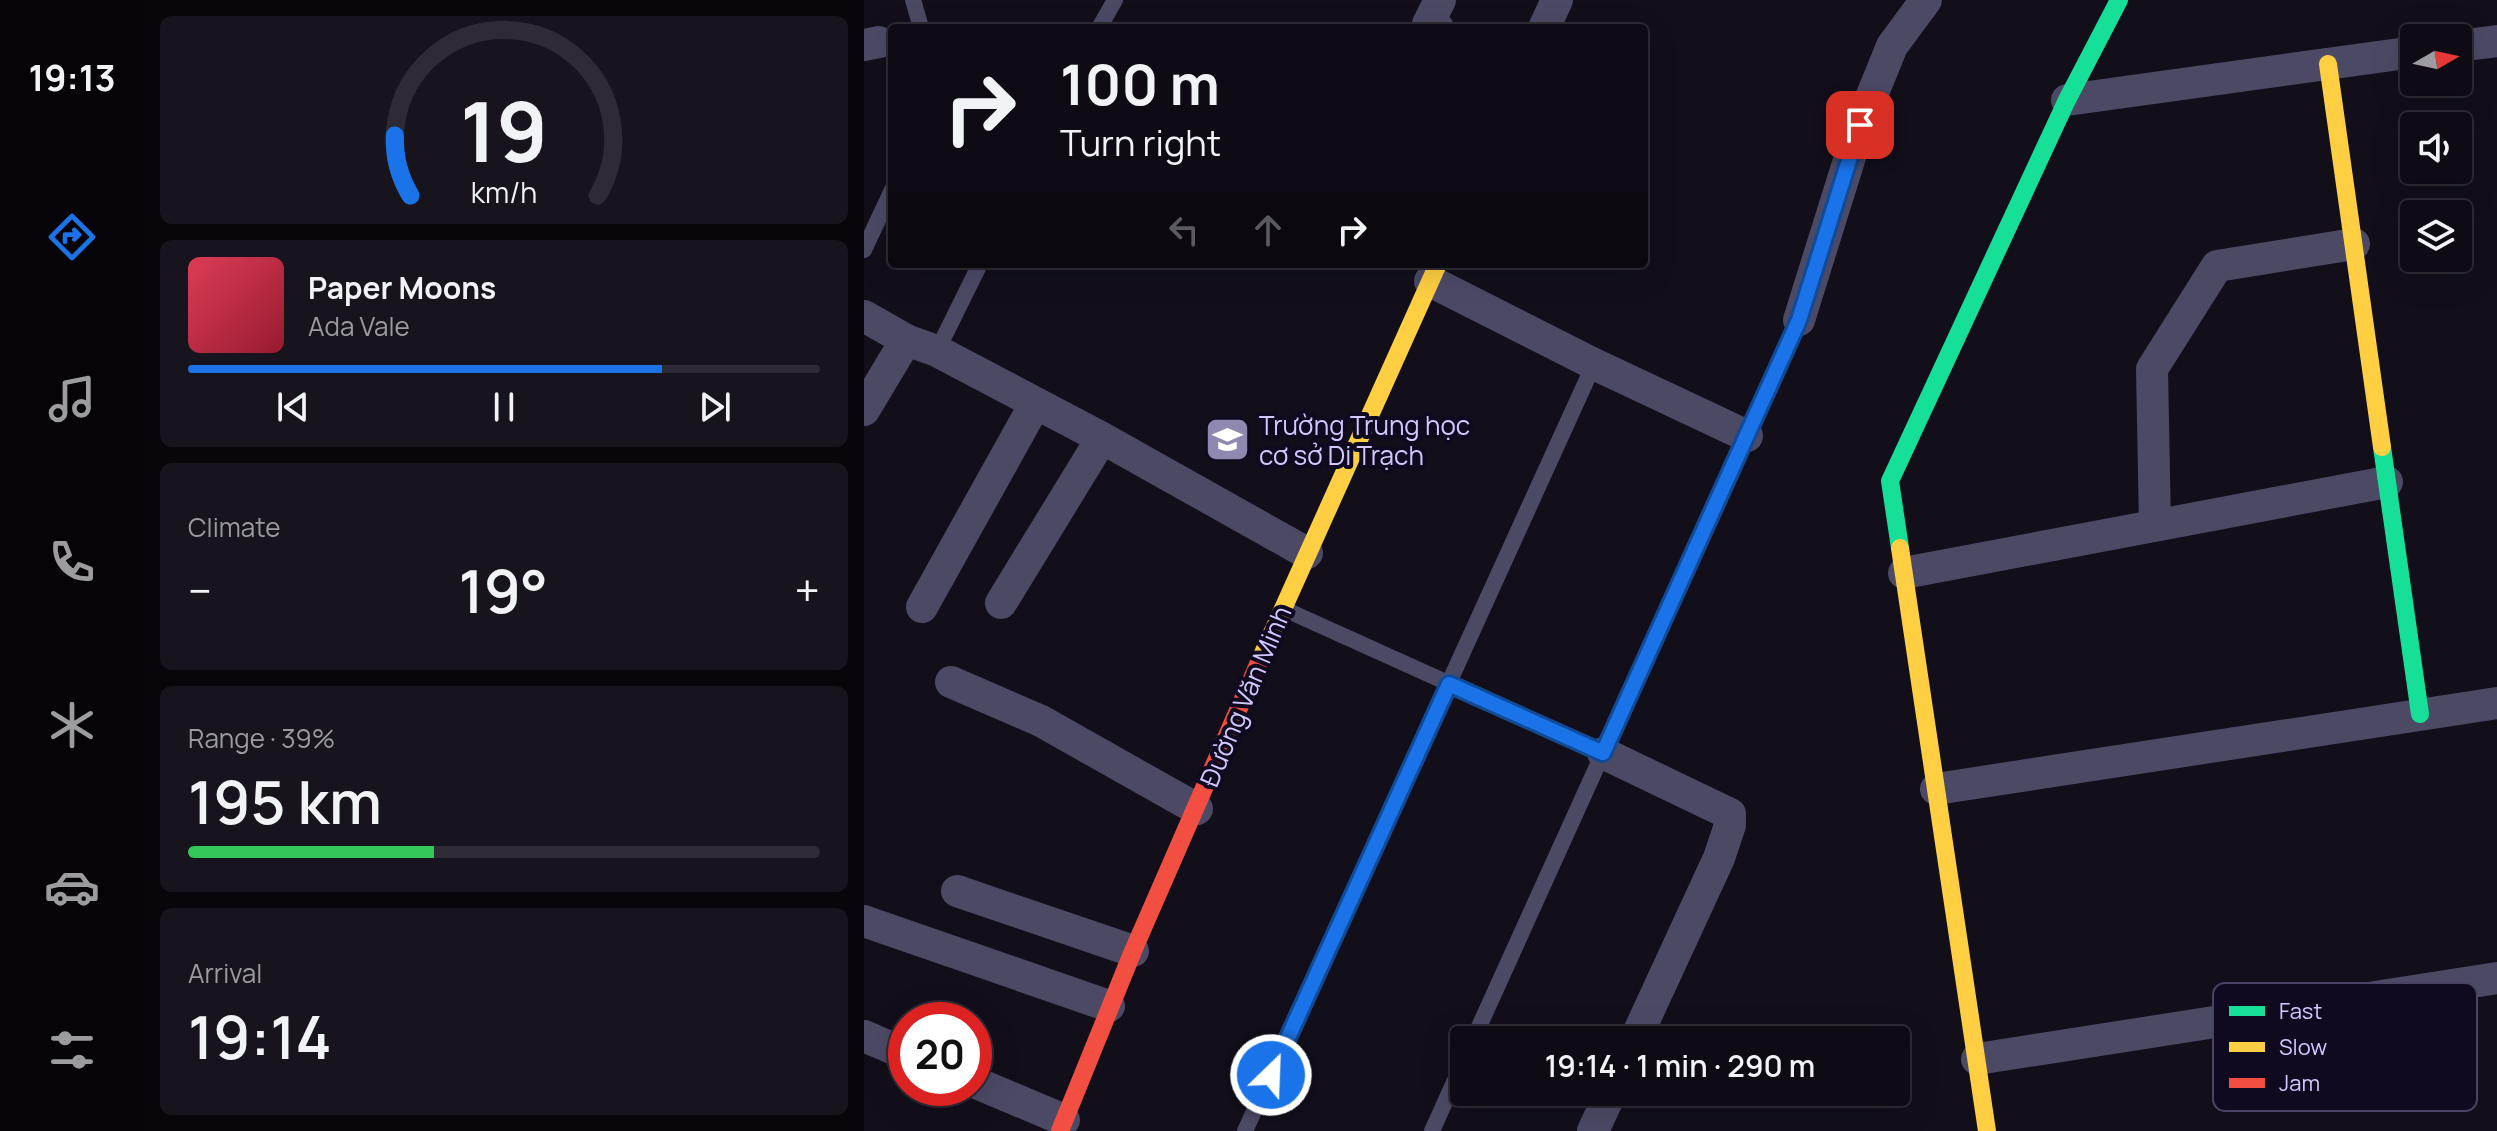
<!DOCTYPE html>
<html lang="en">
<head>
<meta charset="utf-8">
<style>
	body { margin:0; font-family:Manrope,sans-serif; background:#17141d; color:#f1f3f6; height:100vh; display:flex; flex-direction:column; font-size:30px; white-space:nowrap }
	* { box-sizing:border-box; margin:0 }
	p { font-size:26px; color:#9b9ba0 }
	.icon { flex:none; width:44px; height:44px; fill:none; stroke:currentColor; stroke-width:2; stroke-linecap:round; stroke-linejoin:round }
	.map { position:relative; flex:1; overflow:hidden }
	.drawer { display:flex; flex-direction:column; gap:16px; padding:16px; background:#08060b; width:720px }
	.drawer>* { flex:none }
	.hud { position:absolute; left:24px; top:24px; width:760px; height:244px; border-radius:8px; box-shadow:0 8px 32px #0002,0 0 0 2px #2e2b34; background:#0e0b14; color:#f1f3f6; overflow:hidden }
	.needle { width:52px; rotate:81deg }
	.fabs { position:absolute; left:1536px; top:24px; display:grid; gap:16px }
	.fabs a { display:grid; place-items:center; width:72px; height:72px; border-radius:8px; background:#0e0b14; box-shadow:0 8px 32px #0002,0 0 0 2px #2e2b34; font-size:40px }
	.speed { position:absolute; left:24px; top:1002px; display:flex; gap:16px; font-size:40px; font-weight:700; text-align:center }
	.speed>* { display:grid; place-content:center; width:104px; height:104px; border-radius:50%; background:#0e0b14; box-shadow:0 8px 32px #0002,0 0 0 2px #2e2b34; line-height:1 }
	.speed .limit { border:12px solid #d22; background:#fff; color:#111 }
	.pin { position:absolute; display:grid; place-items:center; width:68px; height:68px; color:#fff; margin:-34px; border-radius:16px; box-shadow:0 4px 12px #0006 }
	.me { position:absolute; width:88px; margin:-44px; rotate:24deg; stroke-linejoin:round; filter:drop-shadow(0 0 6px #0008) }
	.turn { display:flex; align-items:center; gap:28px; height:168px; padding:0 40px; font-size:36px }
	.turn .icon { width:104px; height:104px; stroke-width:2.5 }
	.turn b { display:block; font-size:56px; line-height:68px }
	.lanes { display:flex; align-items:center; height:76px; padding:0 40px; background:#0003; justify-content:center; gap:40px; direction:ltr }
	.lanes .off { opacity:.35 }
	.big { font-size:60px; font-weight:600; line-height:1.1 }
	.drawer .card { flex:1; display:flex; flex-direction:column; justify-content:center; gap:12px; min-width:0; padding:0 28px; border-radius:12px; background:#17141d }
	.drawer .dial { align-items:center; gap:0 }
	.dial svg { height:208px; overflow:visible; fill:none; stroke:#2e2b34; stroke-width:7; stroke-linecap:round; text-anchor:middle }
	.dial text { fill:#f1f3f6; stroke:none }
	.song { display:flex; align-items:center; gap:24px }
	.cover { width:96px; height:96px; border-radius:12px; background:linear-gradient(135deg,hsl(350 70% 55%),hsl(350 70% 35%)) }
	.played { height:8px; border-radius:4px; background:linear-gradient(90deg,#1a73e8 75%,#2e2b34 75%) }
	.keys { display:flex; justify-content:space-around; direction:ltr }
	.heat { display:flex; justify-content:space-between; align-items:center; font-size:44px; direction:ltr }
	.charge { height:12px; border-radius:6px; background:linear-gradient(90deg,#34c759 39%,#2e2b34 0) }
	.trip { position:absolute; left:586px; top:1026px; width:460px; height:80px; border-radius:8px; background:#0e0b14; box-shadow:0 8px 32px #0002,0 0 0 2px #2e2b34; font-weight:600; line-height:80px; text-align:center }
	main { display:flex; flex:1; min-height:0 }
	.dock { display:flex; flex-direction:column; width:144px; justify-content:space-around; align-items:center; background:#060408; color:#9b9ba0 }
	.dock .icon { width:56px; height:56px }
	.dock .current { color:#1a73e8 }
	.dock b { font-size:36px; color:#f1f3f6 }
	.map>svg:first-child { display:block }
</style>
</head>
<body>
<main>
<nav class="dock">
<b>19:13</b>
<svg class="icon current" aria-label="directions" viewBox="0 0 24 24"><path d="M12 3l9 9-9 9-9-9zM9 14v-3h6M13 9l2 2-2 2"/></svg>
<svg class="icon" aria-label="music" viewBox="0 0 24 24"><path d="M9 18V5l10-2v13"/><circle cx="6" cy="18" r="3"/><circle cx="16" cy="16" r="3"/></svg>
<svg class="icon" aria-label="phone" viewBox="0 0 24 24"><path d="M5 4h4l2 5-3 2q2 4 5 5l2-3 5 2v4C11 20 4 13 5 4z"/></svg>
<svg class="icon" aria-label="climate" viewBox="0 0 24 24"><path d="M12 3v18M4 7l16 10M4 17L20 7"/></svg>
<svg class="icon" aria-label="car" viewBox="0 0 24 24"><path d="M5 17H2v-5l4-1 3-4h7l3 4 3 1v5h-3M9 17h6M6 11h13"/><circle cx="7" cy="17" r="2"/><circle cx="17" cy="17" r="2"/></svg>
<svg class="icon" aria-label="filters" viewBox="0 0 24 24"><path d="M4 7h16M4 17h16"/><circle cx="9" cy="7" r="2"/><circle cx="15" cy="17" r="2"/></svg>
</nav>
<section class="drawer">
<div class="card dial"><svg viewBox="0 0 100 80">
<path d="M14 69A42 42 0 1 1 86 69"/>
<path d="M14 69A42 42 0 0 1 8 46" stroke="#1a73e8"/>
<text x="50" y="56" font-size="32" font-weight="700">19</text>
<text x="50" y="72" font-size="11">km/h</text>
</svg></div>
<div class="card">
<div class="song"><i class="cover"></i><div><b>Paper Moons</b><p>Ada Vale</p></div></div>
<div class="played"></div>
<div class="keys"><svg class="icon" aria-label="previous" viewBox="0 0 24 24"><path d="M18 5L8 12l10 7zM5 5v14"/></svg><svg class="icon" aria-label="pause" viewBox="0 0 24 24"><path d="M8 5v14M16 5v14"/></svg><svg class="icon" aria-label="next" viewBox="0 0 24 24"><path d="M6 5l10 7-10 7zM19 5v14"/></svg></div>
</div>
<div class="card"><p>Climate</p>
<div class="heat"><a>−</a><b class="big">19°</b><a>+</a></div>
</div>
<div class="card"><p>Range · 39%</p><b class="big">195 km</b><div class="charge"></div></div>
<div class="card"><p>Arrival</p><b class="big">19:14</b></div>
</section>
<div class="map">
<svg width="1633" height="1131" viewBox="0 0 1633 1131">
	<rect width="100%" height="100%" fill="#120f1b"/>
	<g fill="none" stroke-linecap="round" stroke-linejoin="round">
		<!-- lane -->
		<g stroke="#4c4965" stroke-width="16">
			<polyline points="49,0 56,24"/>
			<polyline points="235,28 251,0"/>
			<polyline points="0,250 28,190"/>
			<polyline points="73,351 116,264"/>
			<polyline points="420,609 739,753 609,1040"/>
			<polyline points="739,753 935,320"/>
			<polyline points="381,1131 730,364"/>
			<polyline points="568,1131 600,1060"/>
		</g>
		<!-- street -->
		<g stroke="#4c4965" stroke-width="32">
			<polyline points="574,28 564,24 576,0"/>
			<polyline points="680,28 693,0"/>
			<polyline points="0,45 15,42"/>
			<polyline points="1594,46 1633,41"/>
			<polyline points="1203,100 1550,52"/>
			<polyline points="566,281 730,364 883,436"/>
			<polyline points="0,316 42,340 73,351 238,438 443,553"/>
			<polyline points="935,320 996,125 1028,46 1062,0"/>
			<polyline points="0,410 42,340"/>
			<polyline points="1291,525 1288,369 1353,266 1490,244"/>
			<polyline points="1040,573 1523,482"/>
			<polyline points="137,603 238,438"/>
			<polyline points="58,607 171,404"/>
			<polyline points="87,682 177,721 333,809"/>
			<polyline points="739,753 866,814 866,825 855,858 771,1040"/>
			<polyline points="1072,789 1633,703"/>
			<polyline points="93,891 269,951"/>
			<polyline points="0,921 245,1006"/>
			<polyline points="0,1036 42,1054"/>
			<polyline points="1113,1059 1633,978"/>
			<polyline points="110,1082 200,1120"/>
			<polyline points="729,1131 747,1092"/>
		</g>
		<!-- fast -->
		<g stroke="#16e098" stroke-width="18">
			<polyline points="1518,447 1556,714"/>
			<polyline points="1036,548 1026,481 1203,100 1255,0"/>
		</g>
		<!-- slow -->
		<g stroke="#ffcf43" stroke-width="18">
			<polyline points="1464,64 1518,447"/>
			<polyline points="1036,548 1123,1131"/>
			<polyline points="396,660 574,264"/>
		</g>
		<!-- jam -->
		<polyline stroke="#f24e42" stroke-width="18" points="196,1131 269,951 396,660"/>
	</g>
	<g fill="none" stroke-linecap="round" stroke-linejoin="round">
		<defs>
			<polyline id="route" points="407,1075 585,684 739,753 935,320 996,125"/>
		</defs>
		<!-- route casing -->
		<use href="#route" stroke="#114b97" stroke-width="20"/>
		<!-- route -->
		<use href="#route" stroke="#1a73e8" stroke-width="14"/>
	</g>
	<!-- icons -->
	<defs>
		<symbol id="school-square" viewBox="-11 -11 22 22"><rect x="-9" y="-9" width="18" height="18" rx="4" fill="#8f88af" stroke="#0f0a20"/><path d="M0-5L7-2L0 1L-7-2ZM-4 1L0 2.5L4 1V4Q0 6-4 4Z" fill="#fff"/></symbol>
	</defs>
	<g fill-rule="evenodd">
		<use href="#school-square" x="338" y="414" width="51" height="51"/>
	</g>
	<g text-anchor="middle" dominant-baseline="central" stroke-width="8" stroke-linejoin="round" paint-order="stroke">
		<!-- poi labels -->
		<g font-size="26" fill="#d2c9ff" stroke="#0f0a20" text-anchor="start">
			<text x="395" y="425">Trường Trung học<tspan x="395" dy="30">cơ sở Di Trạch</tspan></text>
		</g>
		<!-- street labels -->
		<g font-size="26" fill="#d2c9ff" stroke="#0f0a20">
			<text transform="translate(381 696) rotate(-67)">Đường Văn Minh</text>
		</g>
	</g>
	<!-- legend -->
	<rect x="1349" y="983" width="264" height="128" rx="12" fill="#0f0a20" stroke="#4a4363" stroke-width="2"/>
	<rect x="1365" y="1006" width="36" height="10" fill="#16e098"/>
	<rect x="1365" y="1042" width="36" height="10" fill="#ffcf43"/>
	<rect x="1365" y="1078" width="36" height="10" fill="#f24e42"/>
	<g font-size="22" fill="#d2c9ff">
		<text x="1415" y="1019">Fast</text>
		<text x="1415" y="1055">Slow</text>
		<text x="1415" y="1091">Jam</text>
	</g>
</svg>
<div class="fabs">
<a><svg class="needle" viewBox="-14 -14 28 28"><path d="M0-13l5 13h-10z" fill="#e53935"/><path d="M0 13l5-13h-10z" fill="#9b9ba0"/></svg></a>
<a><svg class="icon" aria-label="sound" viewBox="0 0 24 24"><path d="M4 9h4l5-4v14l-5-4H4zM17 9q2 3 0 6"/></svg></a>
<a><svg class="icon" aria-label="layers" viewBox="0 0 24 24"><path d="M12 4l9 5-9 5-9-5zM3 14l9 5 9-5"/></svg></a>
</div>
<div class="speed"><div class="limit">20</div></div>
<div class="pin" style="left:996px;top:125px;background:#d93025"><svg class="icon" aria-label="arrive" viewBox="0 0 24 24"><path d="M6 21V4h12l-3 4 3 4H6"/></svg></div>
<svg class="me" style="left:407px;top:1075px" viewBox="-20 -20 40 40"><circle r="17" fill="#1a73e8" stroke="#fff" stroke-width="3"/><path d="M0-11L8 9 0 5-8 9z" fill="#fff"/></svg>
<div class="trip">19:14 · 1 min · 290 m</div>
<div class="hud">
<div class="turn"><svg class="icon" aria-label="right" viewBox="0 0 24 24"><path d="M7 20v-9h11M14 6l5 5-5 5"/></svg><div><b>100 m</b>Turn right</div></div>
<div class="lanes"><svg class="icon off" aria-label="left" viewBox="0 0 24 24"><path d="M17 20v-9H6M10 6l-5 5 5 5"/></svg><svg class="icon off" aria-label="ahead" viewBox="0 0 24 24"><path d="M12 20V5M6 11l6-6 6 6"/></svg><svg class="icon" aria-label="right" viewBox="0 0 24 24"><path d="M7 20v-9h11M14 6l5 5-5 5"/></svg></div>
</div>
</div>
</main>
</body>
</html>
